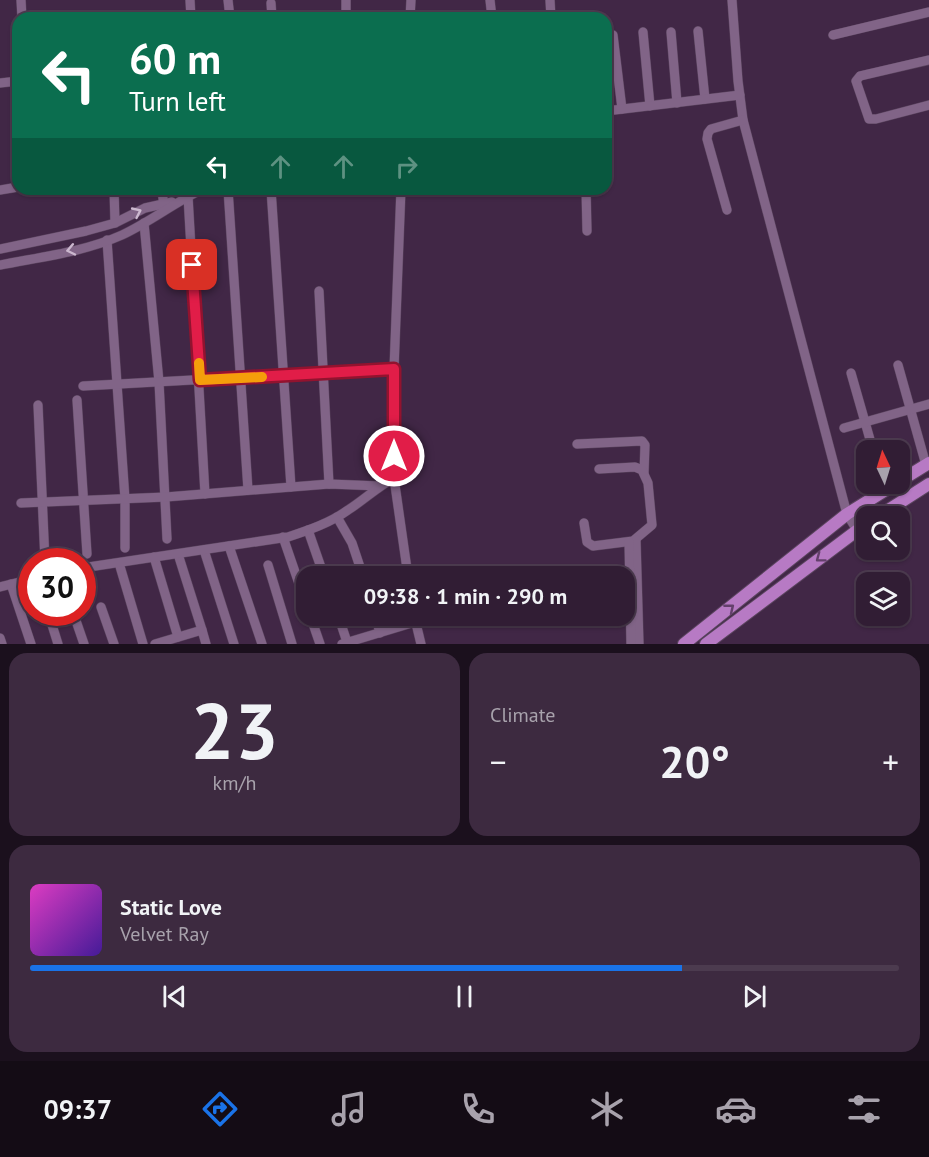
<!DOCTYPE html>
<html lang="en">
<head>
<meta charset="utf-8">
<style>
	body { margin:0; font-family:"PT Sans",sans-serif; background:#3d2a40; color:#f1f3f6; height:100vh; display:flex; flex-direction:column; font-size:22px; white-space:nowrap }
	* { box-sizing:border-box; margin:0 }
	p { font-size:20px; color:#a8a2ac }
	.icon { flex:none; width:33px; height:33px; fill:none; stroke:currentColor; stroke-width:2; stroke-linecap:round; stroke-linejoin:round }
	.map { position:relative; height:644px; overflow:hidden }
	.details { display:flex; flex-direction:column; gap:9px; padding:9px; background:#1b101d; flex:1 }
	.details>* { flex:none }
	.hud { position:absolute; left:12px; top:12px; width:600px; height:183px; border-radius:18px; box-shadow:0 2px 4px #0004,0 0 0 2px #4c3b4f; background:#0b6e4f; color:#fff; overflow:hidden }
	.needle { width:39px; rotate:356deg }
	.tools { position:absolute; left:856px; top:440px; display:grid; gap:12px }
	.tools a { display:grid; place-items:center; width:54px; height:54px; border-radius:12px; background:#311d34; box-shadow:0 2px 4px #0004,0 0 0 2px #4c3b4f; font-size:30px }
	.speed { position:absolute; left:18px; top:548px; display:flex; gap:12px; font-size:30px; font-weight:700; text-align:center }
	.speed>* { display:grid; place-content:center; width:78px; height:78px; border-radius:50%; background:#311d34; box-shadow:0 2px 4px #0004,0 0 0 2px #4c3b4f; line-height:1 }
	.speed .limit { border:9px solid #d22; background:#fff; color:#111 }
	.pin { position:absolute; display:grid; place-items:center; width:51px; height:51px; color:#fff; margin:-26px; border-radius:12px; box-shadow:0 3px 9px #0006 }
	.me { position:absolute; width:66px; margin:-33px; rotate:0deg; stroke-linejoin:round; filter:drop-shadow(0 0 4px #0008) }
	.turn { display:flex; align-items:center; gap:21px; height:126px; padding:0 18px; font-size:27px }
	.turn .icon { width:78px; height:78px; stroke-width:2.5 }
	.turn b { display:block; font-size:42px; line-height:51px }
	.lanes { display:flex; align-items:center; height:57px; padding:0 18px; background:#0003; justify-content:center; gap:30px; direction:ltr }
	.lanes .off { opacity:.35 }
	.big { font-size:45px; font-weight:700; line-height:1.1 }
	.details .tile { flex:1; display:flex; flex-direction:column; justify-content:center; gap:9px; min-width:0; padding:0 21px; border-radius:18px; background:#3d2a40 }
	.details .dial { align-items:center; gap:0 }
	.dial b { font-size:78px; line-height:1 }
	.song { display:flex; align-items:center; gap:18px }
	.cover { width:72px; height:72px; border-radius:9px; background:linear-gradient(135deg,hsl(310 70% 55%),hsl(260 70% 35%)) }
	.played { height:6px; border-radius:3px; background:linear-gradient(90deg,#1a73e8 75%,#4c3b4f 75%) }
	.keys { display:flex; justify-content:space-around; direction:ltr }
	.heat { display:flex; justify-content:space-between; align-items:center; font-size:33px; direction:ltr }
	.details .tiles { flex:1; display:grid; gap:9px; grid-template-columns:1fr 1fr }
	.tile:last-child { grid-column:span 2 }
	.trip { position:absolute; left:296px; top:566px; width:339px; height:60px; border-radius:18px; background:#311d34; box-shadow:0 2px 4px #0004,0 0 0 2px #4c3b4f; font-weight:700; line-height:60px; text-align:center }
	.menu { display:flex; height:96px; justify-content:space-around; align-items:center; background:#140c15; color:#a8a2ac }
	.menu .icon { width:42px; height:42px }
	.menu .selected { color:#1a73e8 }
	.menu b { font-size:27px; color:#f1f3f6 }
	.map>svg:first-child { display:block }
</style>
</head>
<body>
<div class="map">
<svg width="929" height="644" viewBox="0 0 929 644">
	<rect width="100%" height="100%" fill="#412746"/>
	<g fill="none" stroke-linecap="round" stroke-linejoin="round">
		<defs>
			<g id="minor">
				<polyline points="21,0 22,18"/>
				<polyline points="190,0 191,18"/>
				<polyline points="228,0 230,18"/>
				<polyline points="490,0 492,18"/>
				<polyline points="550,0 551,18"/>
				<polyline points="732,0 738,81 743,120 847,514 857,530"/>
				<polyline points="271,3 272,18"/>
				<polyline points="346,18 346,0"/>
				<polyline points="410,18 411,0"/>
				<polyline points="698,31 705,99"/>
				<polyline points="643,32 650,106"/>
				<polyline points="671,32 677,103"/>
				<polyline points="613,35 622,109"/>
				<polyline points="833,35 929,12"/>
				<polyline points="929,60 860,76 856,81 869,119 876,119 929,105"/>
				<polyline points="0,83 18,81"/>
				<polyline points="606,111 740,95"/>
				<polyline points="114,189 115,223"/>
				<polyline points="162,189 164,208"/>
				<polyline points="228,189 248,490"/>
				<polyline points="271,189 291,487"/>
				<polyline points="401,189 394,369 394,478 408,576"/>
				<polyline points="586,189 587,231"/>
				<polyline points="0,190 18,187"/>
				<polyline points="188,196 205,494"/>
				<polyline points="727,210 707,139 708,133 711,129 743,120"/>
				<polyline points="144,223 159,382 167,539"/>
				<polyline points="107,240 125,499 125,548"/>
				<polyline points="0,249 86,231 115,223 145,208 172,202"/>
				<path d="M0,265C40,257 84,252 122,235C150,222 175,202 203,189"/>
				<polyline points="319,291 329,484"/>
				<polyline points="898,365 926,465"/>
				<polyline points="851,373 873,450"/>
				<polyline points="83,386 394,369"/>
				<polyline points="77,400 87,554"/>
				<polyline points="38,405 45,561"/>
				<polyline points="844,428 929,404"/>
				<polyline points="577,444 642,441 645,445 644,473"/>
				<polyline points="21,503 166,497 329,484 380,486"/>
				<polyline points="337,517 352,543 363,576"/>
				<polyline points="584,523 587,542 593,546 633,541 652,525 648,483 642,470 635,467 599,469"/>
				<polyline points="308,530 324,576"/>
				<polyline points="283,537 306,604"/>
				<polyline points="636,540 639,644"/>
				<polyline points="629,542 631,644"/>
				<polyline points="229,546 262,644"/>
				<polyline points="204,550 234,644"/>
				<polyline points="178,554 202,630"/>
				<polyline points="154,557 178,637"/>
				<polyline points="119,563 143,644"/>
				<polyline points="268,565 292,644"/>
				<path d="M82,568L288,537C309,530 330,523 348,510C364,500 377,487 394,478"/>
				<polyline points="11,584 31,644"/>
				<polyline points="0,587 32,579"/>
				<polyline points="101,607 114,644"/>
				<polyline points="48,612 58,644"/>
				<polyline points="73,612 84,644"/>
				<polyline points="310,615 320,644"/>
				<polyline points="338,615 347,642"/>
				<polyline points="375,615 380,633"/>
				<polyline points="414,615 421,644"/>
				<polyline points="0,638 2,644"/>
				<polyline points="155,644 202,630 206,644"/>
				<polyline points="342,644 415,622"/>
			</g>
			<g id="major">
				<polyline points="900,481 929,463"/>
				<polyline points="879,516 929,484"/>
				<polyline points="684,644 847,514 897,483"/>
				<polyline points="706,644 867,523"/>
			</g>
		</defs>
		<!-- minor casing -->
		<use href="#minor" stroke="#5a445e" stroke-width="10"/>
		<!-- major casing -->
		<use href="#major" stroke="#5a445e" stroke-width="14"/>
		<!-- minor -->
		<use href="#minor" stroke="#816487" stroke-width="9"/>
		<!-- major -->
		<use href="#major" stroke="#b77ac4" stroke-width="12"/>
	</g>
	<!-- one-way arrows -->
	<defs><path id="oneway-chevron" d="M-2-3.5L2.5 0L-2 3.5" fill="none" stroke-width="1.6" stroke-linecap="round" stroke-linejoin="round" transform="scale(1.5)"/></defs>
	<g stroke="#cbb7ce">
		<use href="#oneway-chevron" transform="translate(137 212) rotate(-25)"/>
		<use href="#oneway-chevron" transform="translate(71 250) rotate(168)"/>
	</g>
	<g stroke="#64406c">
		<use href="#oneway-chevron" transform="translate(820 558) rotate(143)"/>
		<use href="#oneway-chevron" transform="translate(730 608) rotate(-39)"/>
	</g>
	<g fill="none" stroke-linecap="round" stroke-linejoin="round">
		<defs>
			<polyline id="route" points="192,265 200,380 394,369 394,456"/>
		</defs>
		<!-- route casing -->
		<use href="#route" stroke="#92132f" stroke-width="15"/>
		<!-- route -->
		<use href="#route" stroke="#e11d48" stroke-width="10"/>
		<!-- slow -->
		<polyline stroke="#f59e0b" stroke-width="10" points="199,363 200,380 262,377"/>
	</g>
</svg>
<div class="tools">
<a><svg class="needle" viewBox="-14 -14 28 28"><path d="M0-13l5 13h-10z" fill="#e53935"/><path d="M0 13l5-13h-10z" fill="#a8a2ac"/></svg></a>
<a><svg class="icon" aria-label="search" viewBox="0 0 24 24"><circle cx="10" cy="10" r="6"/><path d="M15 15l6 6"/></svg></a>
<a><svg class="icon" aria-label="layers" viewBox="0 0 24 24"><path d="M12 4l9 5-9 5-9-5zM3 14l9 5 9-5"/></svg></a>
</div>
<div class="speed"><div class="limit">30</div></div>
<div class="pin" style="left:192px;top:265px;background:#d93025"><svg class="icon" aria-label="arrive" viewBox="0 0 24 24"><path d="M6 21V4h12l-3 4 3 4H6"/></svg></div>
<svg class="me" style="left:394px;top:456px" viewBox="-20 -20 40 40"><circle r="17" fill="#e11d48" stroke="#fff" stroke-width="3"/><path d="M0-11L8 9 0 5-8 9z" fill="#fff"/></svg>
<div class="trip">09:38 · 1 min · 290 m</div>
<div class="hud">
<div class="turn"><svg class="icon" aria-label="left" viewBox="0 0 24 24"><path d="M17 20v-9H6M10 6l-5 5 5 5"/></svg><div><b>60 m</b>Turn left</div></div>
<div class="lanes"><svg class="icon" aria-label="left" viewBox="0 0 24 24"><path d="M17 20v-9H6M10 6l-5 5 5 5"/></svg><svg class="icon off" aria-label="ahead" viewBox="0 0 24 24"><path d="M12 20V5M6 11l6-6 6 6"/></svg><svg class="icon off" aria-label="ahead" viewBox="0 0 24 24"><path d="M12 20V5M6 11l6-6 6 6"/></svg><svg class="icon off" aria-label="right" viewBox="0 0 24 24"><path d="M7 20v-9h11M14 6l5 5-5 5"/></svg></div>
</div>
</div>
<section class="details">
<div class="tiles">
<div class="tile dial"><b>23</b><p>km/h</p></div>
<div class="tile"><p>Climate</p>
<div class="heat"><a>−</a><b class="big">20°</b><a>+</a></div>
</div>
<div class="tile">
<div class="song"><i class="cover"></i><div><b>Static Love</b><p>Velvet Ray</p></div></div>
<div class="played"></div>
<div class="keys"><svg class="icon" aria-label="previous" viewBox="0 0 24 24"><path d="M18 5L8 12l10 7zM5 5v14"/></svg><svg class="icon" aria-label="pause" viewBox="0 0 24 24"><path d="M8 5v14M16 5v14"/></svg><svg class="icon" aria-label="next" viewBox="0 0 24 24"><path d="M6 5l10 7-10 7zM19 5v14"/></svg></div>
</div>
</div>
</section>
<nav class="menu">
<b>09:37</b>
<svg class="icon selected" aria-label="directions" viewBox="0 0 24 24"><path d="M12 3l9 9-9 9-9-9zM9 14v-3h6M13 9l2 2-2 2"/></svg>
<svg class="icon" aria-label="music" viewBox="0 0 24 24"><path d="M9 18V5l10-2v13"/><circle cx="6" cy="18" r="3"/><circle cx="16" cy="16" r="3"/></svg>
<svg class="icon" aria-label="phone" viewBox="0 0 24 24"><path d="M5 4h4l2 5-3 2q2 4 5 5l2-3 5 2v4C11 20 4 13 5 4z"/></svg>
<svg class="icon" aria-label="climate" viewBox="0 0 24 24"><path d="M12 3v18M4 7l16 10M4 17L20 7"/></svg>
<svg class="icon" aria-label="car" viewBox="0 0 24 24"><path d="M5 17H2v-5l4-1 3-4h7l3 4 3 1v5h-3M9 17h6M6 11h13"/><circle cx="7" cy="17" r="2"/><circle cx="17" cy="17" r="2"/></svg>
<svg class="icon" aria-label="filters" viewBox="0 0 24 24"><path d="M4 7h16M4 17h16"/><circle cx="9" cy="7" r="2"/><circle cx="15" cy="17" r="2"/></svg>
</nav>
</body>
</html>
